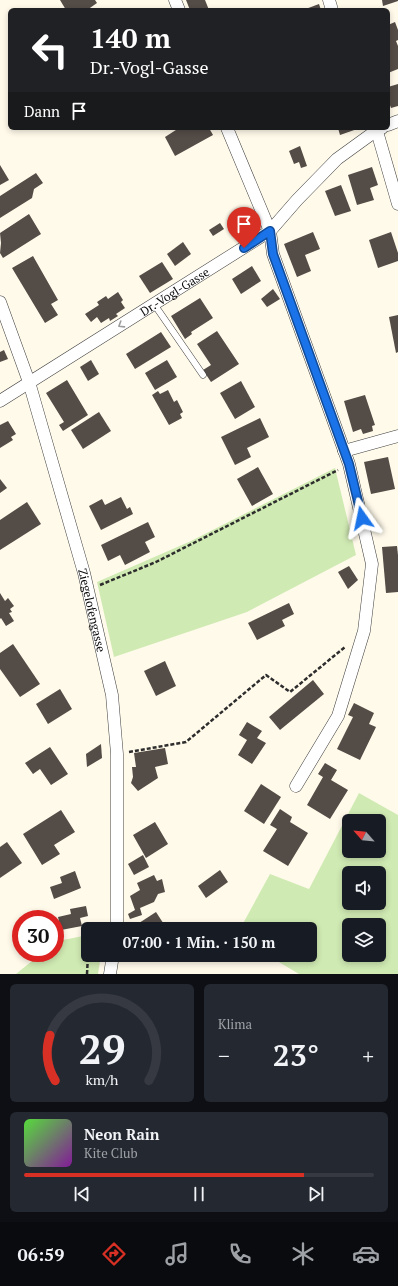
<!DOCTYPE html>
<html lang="de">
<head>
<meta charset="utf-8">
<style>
	body { margin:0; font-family:"PT Serif",serif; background:#242831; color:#f1f3f6; height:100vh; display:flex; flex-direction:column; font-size:15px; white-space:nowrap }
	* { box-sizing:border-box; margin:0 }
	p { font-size:13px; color:#9ea1a6 }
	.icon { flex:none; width:22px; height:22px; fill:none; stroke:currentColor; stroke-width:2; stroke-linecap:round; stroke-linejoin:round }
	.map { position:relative; height:974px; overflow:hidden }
	.sheet { display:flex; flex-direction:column; gap:10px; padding:10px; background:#0d0f14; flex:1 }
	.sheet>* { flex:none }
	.banner { position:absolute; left:8px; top:8px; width:382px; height:122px; border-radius:6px; box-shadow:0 2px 6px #0003; background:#202124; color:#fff; overflow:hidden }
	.needle { width:26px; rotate:297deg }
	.buttons { position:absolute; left:342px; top:814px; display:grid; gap:8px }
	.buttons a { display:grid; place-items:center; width:44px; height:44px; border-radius:6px; background:#171b24; box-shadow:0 2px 6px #0003; font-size:20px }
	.speed { position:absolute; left:12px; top:910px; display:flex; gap:8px; font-size:20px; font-weight:700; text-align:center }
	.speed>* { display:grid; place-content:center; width:52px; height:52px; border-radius:50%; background:#171b24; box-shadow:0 2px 6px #0003; line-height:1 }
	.speed .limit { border:6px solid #d22; background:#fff; color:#111 }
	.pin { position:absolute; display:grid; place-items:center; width:34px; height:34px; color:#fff; margin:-41px -17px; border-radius:50% 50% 50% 0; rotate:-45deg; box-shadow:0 0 4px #0007 }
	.pin .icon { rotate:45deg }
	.me { position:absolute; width:44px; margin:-22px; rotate:348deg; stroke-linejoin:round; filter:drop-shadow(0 0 3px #0008) }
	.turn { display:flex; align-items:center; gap:14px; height:84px; padding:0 16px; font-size:18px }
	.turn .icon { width:52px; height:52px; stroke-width:2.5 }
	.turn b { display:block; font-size:28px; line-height:34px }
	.then { display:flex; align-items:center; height:38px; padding:0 16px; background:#0003; gap:8px; font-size:15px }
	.big { font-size:30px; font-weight:700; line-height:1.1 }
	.sheet .tile { flex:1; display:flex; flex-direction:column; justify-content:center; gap:6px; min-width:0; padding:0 14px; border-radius:6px; background:#242831 }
	.sheet .dial { align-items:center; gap:0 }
	.dial svg { height:104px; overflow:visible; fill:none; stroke:#363941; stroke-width:7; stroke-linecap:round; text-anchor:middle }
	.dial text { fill:#f1f3f6; stroke:none }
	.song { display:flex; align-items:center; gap:12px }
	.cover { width:48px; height:48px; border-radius:6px; background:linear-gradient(135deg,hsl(110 70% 55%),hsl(290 70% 35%)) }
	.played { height:4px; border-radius:2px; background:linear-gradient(90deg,#d93025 80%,#363941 80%) }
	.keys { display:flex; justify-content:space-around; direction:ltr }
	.heat { display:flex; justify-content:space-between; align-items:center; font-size:22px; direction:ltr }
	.sheet .tiles { flex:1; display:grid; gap:10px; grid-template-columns:1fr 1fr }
	.tile:last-child { grid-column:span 2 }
	.trip { position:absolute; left:81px; top:922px; width:236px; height:40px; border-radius:6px; background:#171b24; box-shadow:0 2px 6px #0003; font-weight:700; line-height:40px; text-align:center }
	.menu { display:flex; height:64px; justify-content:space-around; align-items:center; background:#090b0e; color:#9ea1a6 }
	.menu .icon { width:28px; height:28px }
	.menu .active { color:#d93025 }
	.menu b { font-size:18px; color:#f1f3f6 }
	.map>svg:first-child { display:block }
</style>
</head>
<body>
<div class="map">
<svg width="398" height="974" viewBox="0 0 398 974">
	<rect width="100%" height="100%" fill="#fffaea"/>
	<!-- green -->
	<g fill="#d0eab3" fill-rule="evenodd">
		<polygon points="335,468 356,555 247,612 114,657 97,582 191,541"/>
		<path d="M359,793L398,815V974H299L267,955H310V929H240L270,874L309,889ZM349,821H379V851H349ZM349,873H379V903H349ZM349,925H379V955H349Z"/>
		<polygon points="88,935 88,955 101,955 98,974 16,974 42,953 55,953 55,945 63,940"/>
	</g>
	<!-- building -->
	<g fill="#544c47">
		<polygon points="60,0 95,0 97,3 87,10 66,10"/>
		<polygon points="186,0 205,0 209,10 190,10"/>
		<polygon points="382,0 398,0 398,1 383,6"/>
		<polygon points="319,4 321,10 303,10"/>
		<polygon points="395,22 398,30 398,40 396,41 398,46 398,69 388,73 388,25"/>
		<polygon points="398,84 398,106 391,108 388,100 388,87"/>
		<polygon points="179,128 209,128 213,135 175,156 165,137"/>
		<polygon points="338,128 360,128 340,135"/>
		<polygon points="300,146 307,166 301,168 299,162 294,164 289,151"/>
		<polygon points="0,165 9,180 0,185"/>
		<polygon points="372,167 378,185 370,188 374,200 357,205 348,175"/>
		<polygon points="36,173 43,183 34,189 32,198 0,218 0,196"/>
		<polygon points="341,185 351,211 335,216 325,191"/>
		<polygon points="29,214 41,234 3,258 0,253 1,243 0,233"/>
		<polygon points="220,223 224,229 213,236 209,230"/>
		<polygon points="313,232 320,249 305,255 311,271 297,277 284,244"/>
		<polygon points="391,232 398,253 398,261 378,268 369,240"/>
		<polygon points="183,242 191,254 175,266 167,254"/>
		<polygon points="33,256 58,300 51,304 58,315 45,323 12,268"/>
		<polygon points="162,262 173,279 150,293 139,276"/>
		<polygon points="252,266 261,281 241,294 232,279"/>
		<polygon points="273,289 280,299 267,307 261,299"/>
		<polygon points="118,292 123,300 121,302 125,308 116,314 118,316 110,321 109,318 101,323 97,317 91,322 85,314 99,305 97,302 106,296 108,299"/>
		<polygon points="200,298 213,318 191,332 192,334 185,339 171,316"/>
		<polygon points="398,315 398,352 396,353 389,317"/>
		<polygon points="217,331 239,364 211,382 203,370 211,365 197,344"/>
		<polygon points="161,332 171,347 135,369 126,354"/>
		<polygon points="4,350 8,359 0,362 0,352"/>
		<polygon points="91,360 99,374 88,381 80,367"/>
		<polygon points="167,360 177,377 155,390 145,373"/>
		<polygon points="67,380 88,415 63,431 59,425 64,422 46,393"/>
		<polygon points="241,381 255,407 235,419 220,393"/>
		<polygon points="168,390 174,402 177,400 183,412 180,414 182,418 169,425 152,395 158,391 160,394"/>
		<polygon points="365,395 375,425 372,426 373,431 363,434 361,429 353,432 344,401"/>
		<polygon points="99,412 111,431 83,449 71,430"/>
		<polygon points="260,418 269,437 247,448 251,457 235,465 221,437"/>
		<polygon points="8,421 16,434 11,437 13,440 0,448 0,425"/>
		<polygon points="388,457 395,489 371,494 364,462"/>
		<polygon points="258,467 273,494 252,506 237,479"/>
		<polygon points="0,479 7,488 0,493"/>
		<polygon points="121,497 127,509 130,507 133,514 101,530 89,506 102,499 105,505"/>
		<polygon points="27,502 41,524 0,550 0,520"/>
		<polygon points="148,522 155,537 145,542 150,552 125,565 120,555 108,561 101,545"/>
		<polygon points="397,546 398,555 398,592 386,593 382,547"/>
		<polygon points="349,566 358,580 348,589 338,572"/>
		<polygon points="0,593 5,601 8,598 14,606 10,609 12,612 9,613 14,621 6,626 1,618 0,619"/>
		<polygon points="289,603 294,614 282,620 285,626 257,640 248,623"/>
		<polygon points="13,644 40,684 20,697 0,669 0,653"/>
		<polygon points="165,661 176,686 156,696 144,671"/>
		<polygon points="313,680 324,694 280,730 269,717"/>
		<polygon points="60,689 72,709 48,724 36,704"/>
		<polygon points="354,703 374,713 369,724 376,727 360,760 337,749 353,717 348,715"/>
		<polygon points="247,722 262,731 257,738 266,743 252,764 238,755 247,740 239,735"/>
		<polygon points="101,744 102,758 87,767 86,754"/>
		<polygon points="50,747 68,774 51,785 40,769 33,774 25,763"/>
		<polygon points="165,748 168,764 155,767 158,778 138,791 131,783 133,777 132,767 136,767 134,753"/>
		<polygon points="325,763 337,770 331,780 348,790 330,819 307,805 323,777 318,774"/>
		<polygon points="261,784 281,797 264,824 244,811"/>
		<polygon points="280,809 292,817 290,822 308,833 288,866 263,851 277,829 270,825"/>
		<polygon points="61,810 75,832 54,845 60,854 42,865 23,834"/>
		<polygon points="155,822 168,844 146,858 133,835"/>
		<polygon points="7,842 22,863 0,878 0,847"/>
		<polygon points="143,855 149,867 134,875 128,864"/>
		<polygon points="220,870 228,882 206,898 198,886"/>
		<polygon points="75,871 81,888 54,899 50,887 62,883 60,877"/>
		<polygon points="154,875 157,881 162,879 165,892 158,894 154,902 140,908 142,915 130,919 128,914 135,910 130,896 140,890 137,883"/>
		<polygon points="86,906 88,916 80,918 82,926 61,930 58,917 71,914 70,909"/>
		<polygon points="156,912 167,929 139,929 136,925"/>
	</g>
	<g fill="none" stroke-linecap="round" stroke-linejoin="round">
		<defs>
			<polyline id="service" points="154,304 203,375"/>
			<g id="minor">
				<polyline points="175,0 179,10"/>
				<polyline points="329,0 332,10"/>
				<polyline points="388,125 398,121"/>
				<polyline points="227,128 270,231 273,254 349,464 372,564 364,631 338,716 296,786"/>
				<polyline points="376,128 398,204"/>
				<path id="s1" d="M0,302L29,382L84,573L112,695L117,754V929"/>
				<path id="s2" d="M0,401L270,231L297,200L337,159L377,130L382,128"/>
				<polyline points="344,451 398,436"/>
				<polyline points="110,974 113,955"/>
			</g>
		</defs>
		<!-- service casing -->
		<use href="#service" stroke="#3e3e3e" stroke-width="7"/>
		<!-- minor casing -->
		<use href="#minor" stroke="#3e3e3e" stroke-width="13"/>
		<!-- path -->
		<g stroke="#2d2d2d" stroke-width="2.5" stroke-dasharray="4 2" stroke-linecap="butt">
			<polyline points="100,585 156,562 338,470"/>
			<polyline points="129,752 186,742 266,675 290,692 345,647"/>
			<polyline points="87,974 88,955"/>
		</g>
		<!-- service -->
		<use href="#service" stroke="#fff" stroke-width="6"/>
		<!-- minor -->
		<use href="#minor" stroke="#fff" stroke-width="12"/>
	</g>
	<!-- one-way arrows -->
	<defs><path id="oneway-chevron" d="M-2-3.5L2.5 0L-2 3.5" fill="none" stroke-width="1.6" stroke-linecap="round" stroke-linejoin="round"/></defs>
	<use stroke="#9d9d9d" href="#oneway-chevron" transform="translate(121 325) rotate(148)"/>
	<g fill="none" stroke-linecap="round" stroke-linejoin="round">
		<defs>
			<polyline id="route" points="244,248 270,231 273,254 349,464 362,518"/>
		</defs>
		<!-- route casing -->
		<use href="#route" stroke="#114b97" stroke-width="10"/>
		<!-- route -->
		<use href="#route" stroke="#1a73e8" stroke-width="7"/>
	</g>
	<g text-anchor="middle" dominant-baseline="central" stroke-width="4" stroke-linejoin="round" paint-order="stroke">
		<!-- street labels -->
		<g font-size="12" fill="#0b0b0b" stroke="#fff">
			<text stroke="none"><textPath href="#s2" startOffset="206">Dr.-Vogl-Gasse</textPath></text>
			<text stroke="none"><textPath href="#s1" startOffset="322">Ziegelofengasse</textPath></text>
		</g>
	</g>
</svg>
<div class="buttons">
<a><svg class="needle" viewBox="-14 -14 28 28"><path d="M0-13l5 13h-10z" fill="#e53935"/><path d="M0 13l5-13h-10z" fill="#9ea1a6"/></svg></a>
<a><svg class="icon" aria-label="sound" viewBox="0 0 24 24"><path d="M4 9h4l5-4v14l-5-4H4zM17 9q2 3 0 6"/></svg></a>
<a><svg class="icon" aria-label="layers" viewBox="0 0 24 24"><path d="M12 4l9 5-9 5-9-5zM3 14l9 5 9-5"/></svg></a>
</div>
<div class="speed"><div class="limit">30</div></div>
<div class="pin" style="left:244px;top:248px;background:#d93025"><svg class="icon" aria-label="arrive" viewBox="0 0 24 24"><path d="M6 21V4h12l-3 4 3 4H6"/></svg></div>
<svg class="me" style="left:362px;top:518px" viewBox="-20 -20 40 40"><path d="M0-17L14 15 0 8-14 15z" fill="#1a73e8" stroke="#fff" stroke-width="4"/></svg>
<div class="trip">07:00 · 1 Min. · 150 m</div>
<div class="banner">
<div class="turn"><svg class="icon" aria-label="left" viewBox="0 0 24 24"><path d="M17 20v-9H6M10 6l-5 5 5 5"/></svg><div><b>140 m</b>Dr.-Vogl-Gasse</div></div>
<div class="then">Dann<svg class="icon" aria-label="arrive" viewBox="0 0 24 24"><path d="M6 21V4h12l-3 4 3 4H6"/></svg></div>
</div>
</div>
<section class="sheet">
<div class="tiles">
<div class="tile dial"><svg viewBox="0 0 100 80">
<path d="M14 69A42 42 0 1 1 86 69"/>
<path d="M14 69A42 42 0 0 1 10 34" stroke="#d93025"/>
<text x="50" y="56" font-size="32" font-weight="700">29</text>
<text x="50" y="72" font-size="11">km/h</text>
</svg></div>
<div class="tile"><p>Klima</p>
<div class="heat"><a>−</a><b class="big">23°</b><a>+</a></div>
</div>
<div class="tile">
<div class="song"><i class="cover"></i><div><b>Neon Rain</b><p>Kite Club</p></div></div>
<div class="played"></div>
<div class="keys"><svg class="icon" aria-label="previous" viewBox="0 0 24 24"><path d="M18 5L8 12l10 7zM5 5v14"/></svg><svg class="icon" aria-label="pause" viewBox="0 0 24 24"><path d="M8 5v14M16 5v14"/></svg><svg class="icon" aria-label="next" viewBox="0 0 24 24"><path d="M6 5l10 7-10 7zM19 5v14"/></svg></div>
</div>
</div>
</section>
<nav class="menu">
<b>06:59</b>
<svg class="icon active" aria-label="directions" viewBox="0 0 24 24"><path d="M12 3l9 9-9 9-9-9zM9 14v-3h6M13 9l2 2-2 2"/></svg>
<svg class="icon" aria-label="music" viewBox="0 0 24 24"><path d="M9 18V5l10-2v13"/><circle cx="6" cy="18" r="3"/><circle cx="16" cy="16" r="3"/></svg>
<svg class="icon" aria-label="phone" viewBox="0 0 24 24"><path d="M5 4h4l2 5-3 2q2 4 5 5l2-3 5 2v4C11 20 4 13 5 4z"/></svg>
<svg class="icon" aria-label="climate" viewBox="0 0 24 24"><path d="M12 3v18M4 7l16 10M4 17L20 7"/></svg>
<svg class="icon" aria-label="car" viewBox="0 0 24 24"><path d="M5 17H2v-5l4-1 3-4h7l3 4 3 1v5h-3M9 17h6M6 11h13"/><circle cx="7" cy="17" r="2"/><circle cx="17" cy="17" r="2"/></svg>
</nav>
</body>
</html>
